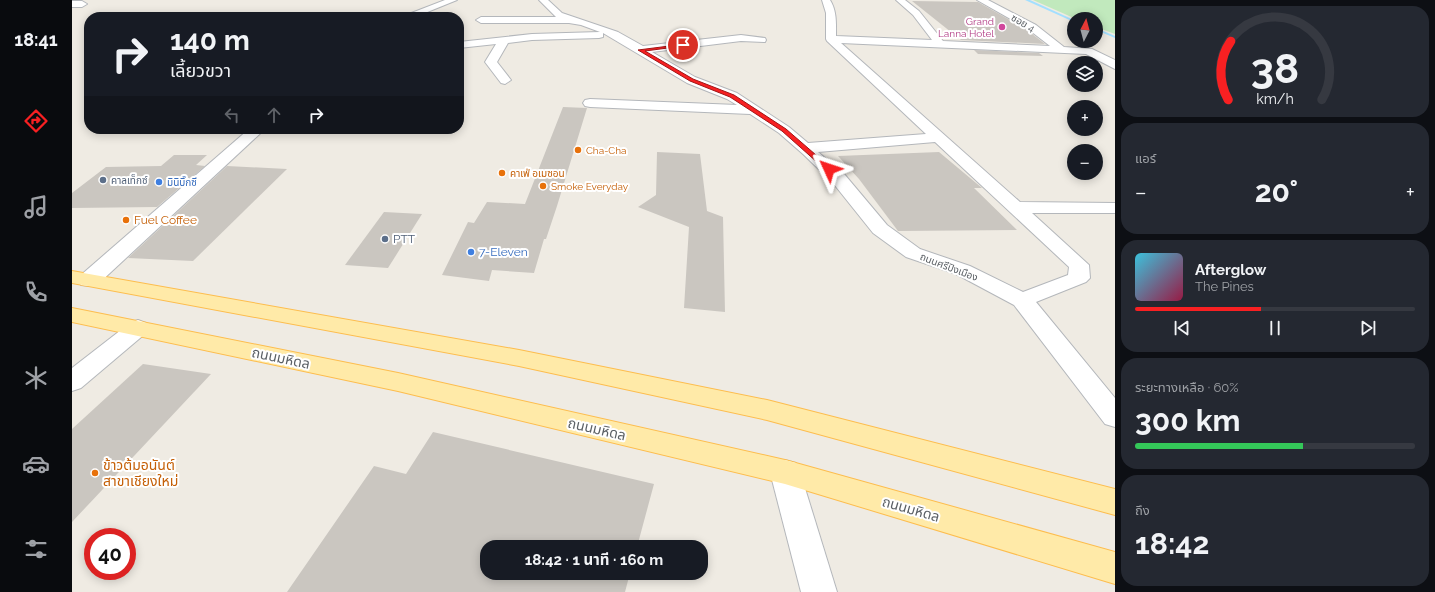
<!DOCTYPE html>
<html lang="th">
<head>
<meta charset="utf-8">
<style>
	body { margin:0; font-family:Raleway,"Noto Sans Thai",sans-serif; background:#242831; color:#f1f3f6; height:100vh; display:flex; flex-direction:column; font-size:15px; white-space:nowrap }
	* { box-sizing:border-box; margin:0 }
	p { font-size:13px; color:#9ea1a6 }
	.icon { flex:none; width:22px; height:22px; fill:none; stroke:currentColor; stroke-width:2; stroke-linecap:round; stroke-linejoin:round }
	.map { position:relative; flex:1; overflow:hidden }
	.side { display:flex; flex-direction:column; gap:6px; padding:6px; background:#0d0f14; width:320px }
	.side>* { flex:none }
	.hud { position:absolute; left:12px; top:12px; width:380px; height:122px; border-radius:16px; box-shadow:0 2px 10px #0003; background:#171b24; color:#f1f3f6; overflow:hidden }
	.needle { width:26px; rotate:6deg }
	.buttons { position:absolute; left:995px; top:12px; display:grid; gap:8px }
	.buttons a { display:grid; place-items:center; width:36px; height:36px; border-radius:50%; background:#171b24; box-shadow:0 2px 10px #0003; font-size:20px }
	.speed { position:absolute; left:12px; top:528px; display:flex; gap:8px; font-size:20px; font-weight:700; text-align:center }
	.speed>* { display:grid; place-content:center; width:52px; height:52px; border-radius:50%; background:#171b24; box-shadow:0 2px 10px #0003; line-height:1 }
	.speed .limit { border:6px solid #d22; background:#fff; color:#111 }
	.pin { position:absolute; display:grid; place-items:center; width:34px; height:34px; color:#fff; margin:-17px; border:2px solid #fff; border-radius:50%; box-shadow:0 1px 4px #0007 }
	.me { position:absolute; width:44px; margin:-22px; rotate:312deg; stroke-linejoin:round; filter:drop-shadow(0 0 3px #0008) }
	.turn { display:flex; align-items:center; gap:14px; height:84px; padding:0 20px; font-size:18px }
	.turn .icon { width:52px; height:52px; stroke-width:2.5 }
	.turn b { display:block; font-size:28px; line-height:34px }
	.lanes { display:flex; align-items:center; height:38px; padding:0 20px; background:#0003; justify-content:center; gap:20px; direction:ltr }
	.lanes .off { opacity:.35 }
	.big { font-size:30px; font-weight:700; line-height:1.1 }
	.side .tile { flex:1; display:flex; flex-direction:column; justify-content:center; gap:6px; min-width:0; padding:0 14px; border-radius:16px; background:#242831 }
	.side .dial { align-items:center; gap:0 }
	.dial svg { height:104px; overflow:visible; fill:none; stroke:#363941; stroke-width:7; stroke-linecap:round; text-anchor:middle }
	.dial text { fill:#f1f3f6; stroke:none }
	.song { display:flex; align-items:center; gap:12px }
	.cover { width:48px; height:48px; border-radius:6px; background:linear-gradient(135deg,hsl(190 70% 55%),hsl(340 70% 35%)) }
	.played { height:4px; border-radius:2px; background:linear-gradient(90deg,#f82022 45%,#363941 45%) }
	.keys { display:flex; justify-content:space-around; direction:ltr }
	.heat { display:flex; justify-content:space-between; align-items:center; font-size:22px; direction:ltr }
	.charge { height:6px; border-radius:3px; background:linear-gradient(90deg,#34c759 60%,#363941 0) }
	.trip { position:absolute; left:408px; top:540px; width:228px; height:40px; border-radius:16px; background:#171b24; box-shadow:0 2px 10px #0003; font-weight:700; line-height:40px; text-align:center }
	main { display:flex; flex:1; min-height:0 }
	.menu { display:flex; flex-direction:column; width:72px; justify-content:space-around; align-items:center; background:#090b0e; color:#9ea1a6 }
	.menu .icon { width:28px; height:28px }
	.menu .active { color:#f82022 }
	.menu b { font-size:18px; color:#f1f3f6 }
	.map>svg:first-child { display:block }
</style>
</head>
<body>
<main>
<nav class="menu">
<b>18:41</b>
<svg class="icon active" aria-label="directions" viewBox="0 0 24 24"><path d="M12 3l9 9-9 9-9-9zM9 14v-3h6M13 9l2 2-2 2"/></svg>
<svg class="icon" aria-label="music" viewBox="0 0 24 24"><path d="M9 18V5l10-2v13"/><circle cx="6" cy="18" r="3"/><circle cx="16" cy="16" r="3"/></svg>
<svg class="icon" aria-label="phone" viewBox="0 0 24 24"><path d="M5 4h4l2 5-3 2q2 4 5 5l2-3 5 2v4C11 20 4 13 5 4z"/></svg>
<svg class="icon" aria-label="climate" viewBox="0 0 24 24"><path d="M12 3v18M4 7l16 10M4 17L20 7"/></svg>
<svg class="icon" aria-label="car" viewBox="0 0 24 24"><path d="M5 17H2v-5l4-1 3-4h7l3 4 3 1v5h-3M9 17h6M6 11h13"/><circle cx="7" cy="17" r="2"/><circle cx="17" cy="17" r="2"/></svg>
<svg class="icon" aria-label="filters" viewBox="0 0 24 24"><path d="M4 7h16M4 17h16"/><circle cx="9" cy="7" r="2"/><circle cx="15" cy="17" r="2"/></svg>
</nav>
<div class="map">
<svg width="1043" height="592" viewBox="0 0 1043 592">
	<rect width="100%" height="100%" fill="#efebe3"/>
	<!-- green -->
	<polygon fill="#c1e9bd" points="961,0 1043,0 1043,34 1024,27 1024,19 1004,19"/>
	<g fill="none" stroke-linecap="round" stroke-linejoin="round">
		<!-- stream -->
		<g fill="#a3dfff" fill-rule="evenodd">
			<polygon points="953,0 958,0 1002,20 1002,22"/>
			<polygon points="1024,28 1043,36 1043,38 1024,30"/>
		</g>
	</g>
	<!-- building -->
	<g fill="#cac6c0">
		<polygon points="840,1 906,2 955,30 973,44 889,40"/>
		<polygon points="902,50 967,53 971,56 906,54"/>
		<polygon points="491,107 515,108 485,206 474,239 472,239 462,273 420,270 417,281 370,275 396,222 402,223 415,202 453,204"/>
		<polygon points="585,152 628,154 635,211 651,217 653,312 612,308 617,227 566,207 584,195"/>
		<polygon points="867,152 910,188 902,188 945,230 826,231 787,179 766,156"/>
		<polygon points="102,155 135,155 124,165 133,166 85,207 0,208 0,193 34,167 89,166"/>
		<polygon points="155,166 215,169 121,261 56,258"/>
		<polygon points="312,212 350,214 316,268 273,265"/>
		<polygon points="71,364 139,374 0,522 0,429"/>
		<polygon points="361,432 582,484 565,547 415,547 415,573 558,573 553,592 215,592 302,466 334,474"/>
	</g>
	<g fill="none" stroke-linecap="round" stroke-linejoin="round">
		<defs>
			<g id="minor">
				<polygon points="373,0 385,0 343,17 329,17"/>
				<path d="M467,0H476L490,13L546,32L571,46L669,35L693,38L694,40L693,42L669,41L580,52L623,77L665,93L717,127L736,143L854,134L755,41L754,39V13L750,0H758C765,11 764,24 764,36L860,40L841,15L824,0H833L847,11L871,41L978,46L956,29L905,0H916L964,25L992,47L1020,49L1043,60V69L1014,54L769,43L948,202L1043,203V213H960L1017,265L1018,278L1014,282L964,302L1043,398V427L1033,424L942,305L884,274L834,257L801,233L761,183L731,154L707,133L678,114L518,107L513,106L511,103L513,100L518,99L665,105L655,99L615,83L531,33V37L527,38L460,40L436,43L425,62L439,80L433,84L429,83L413,62L424,44L387,48V42L460,34L528,32L509,25L497,23H409L404,20L409,17H484ZM863,142L997,267L996,275L951,292L898,266L848,249L815,225L773,175L746,152Z"/>
				<polygon points="0,1 10,1 15,4 10,7 0,7"/>
				<polygon points="177,129 193,129 25,285 17,286 9,285 6,280 9,275"/>
				<polygon points="66,320 74,323 78,328 74,333 9,388 0,391 0,368 58,323"/>
				<polygon points="713,460 724,463 728,472 765,592 729,592 698,472 702,463"/>
			</g>
			<g id="major">
				<polygon points="0,271 447,350 695,400 1043,489 1043,515 695,420 447,366 0,283"/>
				<polygon points="0,308 326,373 713,460 1043,552 1043,584 713,484 326,391 0,322"/>
			</g>
		</defs>
		<!-- minor casing -->
		<use href="#minor" stroke="#b4b7bb" stroke-width="2"/>
		<!-- major casing -->
		<use href="#major" stroke="#fdbd4e" stroke-width="2"/>
		<!-- minor -->
		<use href="#minor" fill="#fff" fill-rule="evenodd"/>
		<!-- major -->
		<use href="#major" fill="#ffeaa8" fill-rule="evenodd"/>
	</g>
	<!-- route -->
	<polygon fill="#f82022" stroke="#a11516" points="613,44 611,46 573,51 621,79 662,95 714,129 759,168 759,171 755,171 710,131 658,97 618,81 566,50"/>
	<!-- markers -->
	<circle fill="#d1479c" stroke="#fff" stroke-width="1.5" cx="930" cy="27" r="4"/>
	<g fill="#e8710a" stroke="#fff" stroke-width="1.5">
		<circle cx="506" cy="150" r="4"/>
		<circle cx="430" cy="173" r="4"/>
		<circle cx="471" cy="186" r="4"/>
		<circle cx="54" cy="220" r="4"/>
		<circle cx="23" cy="473" r="4"/>
	</g>
	<g fill="#5c6f8a" stroke="#fff" stroke-width="1.5">
		<circle cx="31" cy="180" r="4"/>
		<circle cx="313" cy="239" r="4"/>
	</g>
	<g fill="#3f7fe0" stroke="#fff" stroke-width="1.5">
		<circle cx="87" cy="182" r="4"/>
		<circle cx="399" cy="252" r="4"/>
	</g>
	<g text-anchor="middle" dominant-baseline="central" stroke-width="4" stroke-linejoin="round" paint-order="stroke">
		<!-- far-hotel labels -->
		<g font-size="10" fill="#b23c85" stroke="#fff" text-anchor="end">
			<text x="922" y="21">Grand<tspan x="922" dy="12">Lanna Hotel</tspan></text>
		</g>
		<!-- far-street labels -->
		<g font-size="10" fill="#5b6065" stroke="#fff">
			<text transform="translate(951 23) rotate(30)">ซอย 4</text>
			<text transform="translate(877 267) rotate(21)">ถนนศรีปิงเมือง</text>
		</g>
		<!-- far-food labels -->
		<g font-size="10" fill="#c56008" stroke="#fff" text-anchor="start">
			<text x="514" y="150">Cha-Cha</text>
			<text x="438" y="173">คาเฟ่ อเมซอน</text>
			<text x="479" y="186">Smoke Everyday</text>
		</g>
		<!-- far-service labels -->
		<g font-size="10" fill="#4e5e75" stroke="#fff" text-anchor="start">
			<text x="39" y="180">คาลเท็กซ์</text>
		</g>
		<!-- far-shop labels -->
		<g font-size="10" fill="#366cbe" stroke="#fff" text-anchor="start">
			<text x="95" y="182">มินิบิ๊กซี</text>
		</g>
		<!-- food labels -->
		<g font-size="12" fill="#c56008" stroke="#fff" text-anchor="start">
			<text x="62" y="220">Fuel Coffee</text>
		</g>
		<!-- service labels -->
		<g font-size="12" fill="#4e5e75" stroke="#fff" text-anchor="start">
			<text x="321" y="239">PTT</text>
		</g>
		<!-- shop labels -->
		<g font-size="12" fill="#366cbe" stroke="#fff" text-anchor="start">
			<text x="407" y="252">7-Eleven</text>
		</g>
		<!-- near-street labels -->
		<g font-size="14" fill="#5b6065" stroke="#fff">
			<text transform="translate(209 358) rotate(12)">ถนนมหิดล</text>
			<text transform="translate(525 429) rotate(13)">ถนนมหิดล</text>
			<text transform="translate(839 509) rotate(16)">ถนนมหิดล</text>
		</g>
		<!-- near-food labels -->
		<g font-size="14" fill="#c56008" stroke="#fff" text-anchor="start">
			<text x="31" y="465">ข้าวต้มอนันต์<tspan x="31" dy="16">สาขาเชียงใหม่</tspan></text>
		</g>
	</g>
</svg>
<div class="buttons">
<a><svg class="needle" viewBox="-14 -14 28 28"><path d="M0-13l5 13h-10z" fill="#e53935"/><path d="M0 13l5-13h-10z" fill="#9ea1a6"/></svg></a>
<a><svg class="icon" aria-label="layers" viewBox="0 0 24 24"><path d="M12 4l9 5-9 5-9-5zM3 14l9 5 9-5"/></svg></a>
<a>+</a>
<a>−</a>
</div>
<div class="speed"><div class="limit">40</div></div>
<div class="pin" style="left:611px;top:45px;background:#d93025"><svg class="icon" aria-label="arrive" viewBox="0 0 24 24"><path d="M6 21V4h12l-3 4 3 4H6"/></svg></div>
<svg class="me" style="left:757px;top:169px" viewBox="-20 -20 40 40"><path d="M0-17L14 15 0 8-14 15z" fill="#f82022" stroke="#fff" stroke-width="4"/></svg>
<div class="trip">18:42 · 1 นาที · 160 m</div>
<div class="hud">
<div class="turn"><svg class="icon" aria-label="right" viewBox="0 0 24 24"><path d="M7 20v-9h11M14 6l5 5-5 5"/></svg><div><b>140 m</b>เลี้ยวขวา</div></div>
<div class="lanes"><svg class="icon off" aria-label="left" viewBox="0 0 24 24"><path d="M17 20v-9H6M10 6l-5 5 5 5"/></svg><svg class="icon off" aria-label="ahead" viewBox="0 0 24 24"><path d="M12 20V5M6 11l6-6 6 6"/></svg><svg class="icon" aria-label="right" viewBox="0 0 24 24"><path d="M7 20v-9h11M14 6l5 5-5 5"/></svg></div>
</div>
</div>
<section class="side">
<div class="tile dial"><svg viewBox="0 0 100 80">
<path d="M14 69A42 42 0 1 1 86 69"/>
<path d="M14 69A42 42 0 0 1 16 24" stroke="#f82022"/>
<text x="50" y="56" font-size="32" font-weight="700">38</text>
<text x="50" y="72" font-size="11">km/h</text>
</svg></div>
<div class="tile"><p>แอร์</p>
<div class="heat"><a>−</a><b class="big">20°</b><a>+</a></div>
</div>
<div class="tile">
<div class="song"><i class="cover"></i><div><b>Afterglow</b><p>The Pines</p></div></div>
<div class="played"></div>
<div class="keys"><svg class="icon" aria-label="previous" viewBox="0 0 24 24"><path d="M18 5L8 12l10 7zM5 5v14"/></svg><svg class="icon" aria-label="pause" viewBox="0 0 24 24"><path d="M8 5v14M16 5v14"/></svg><svg class="icon" aria-label="next" viewBox="0 0 24 24"><path d="M6 5l10 7-10 7zM19 5v14"/></svg></div>
</div>
<div class="tile"><p>ระยะทางเหลือ · 60%</p><b class="big">300 km</b><div class="charge"></div></div>
<div class="tile"><p>ถึง</p><b class="big">18:42</b></div>
</section>
</main>
</body>
</html>
